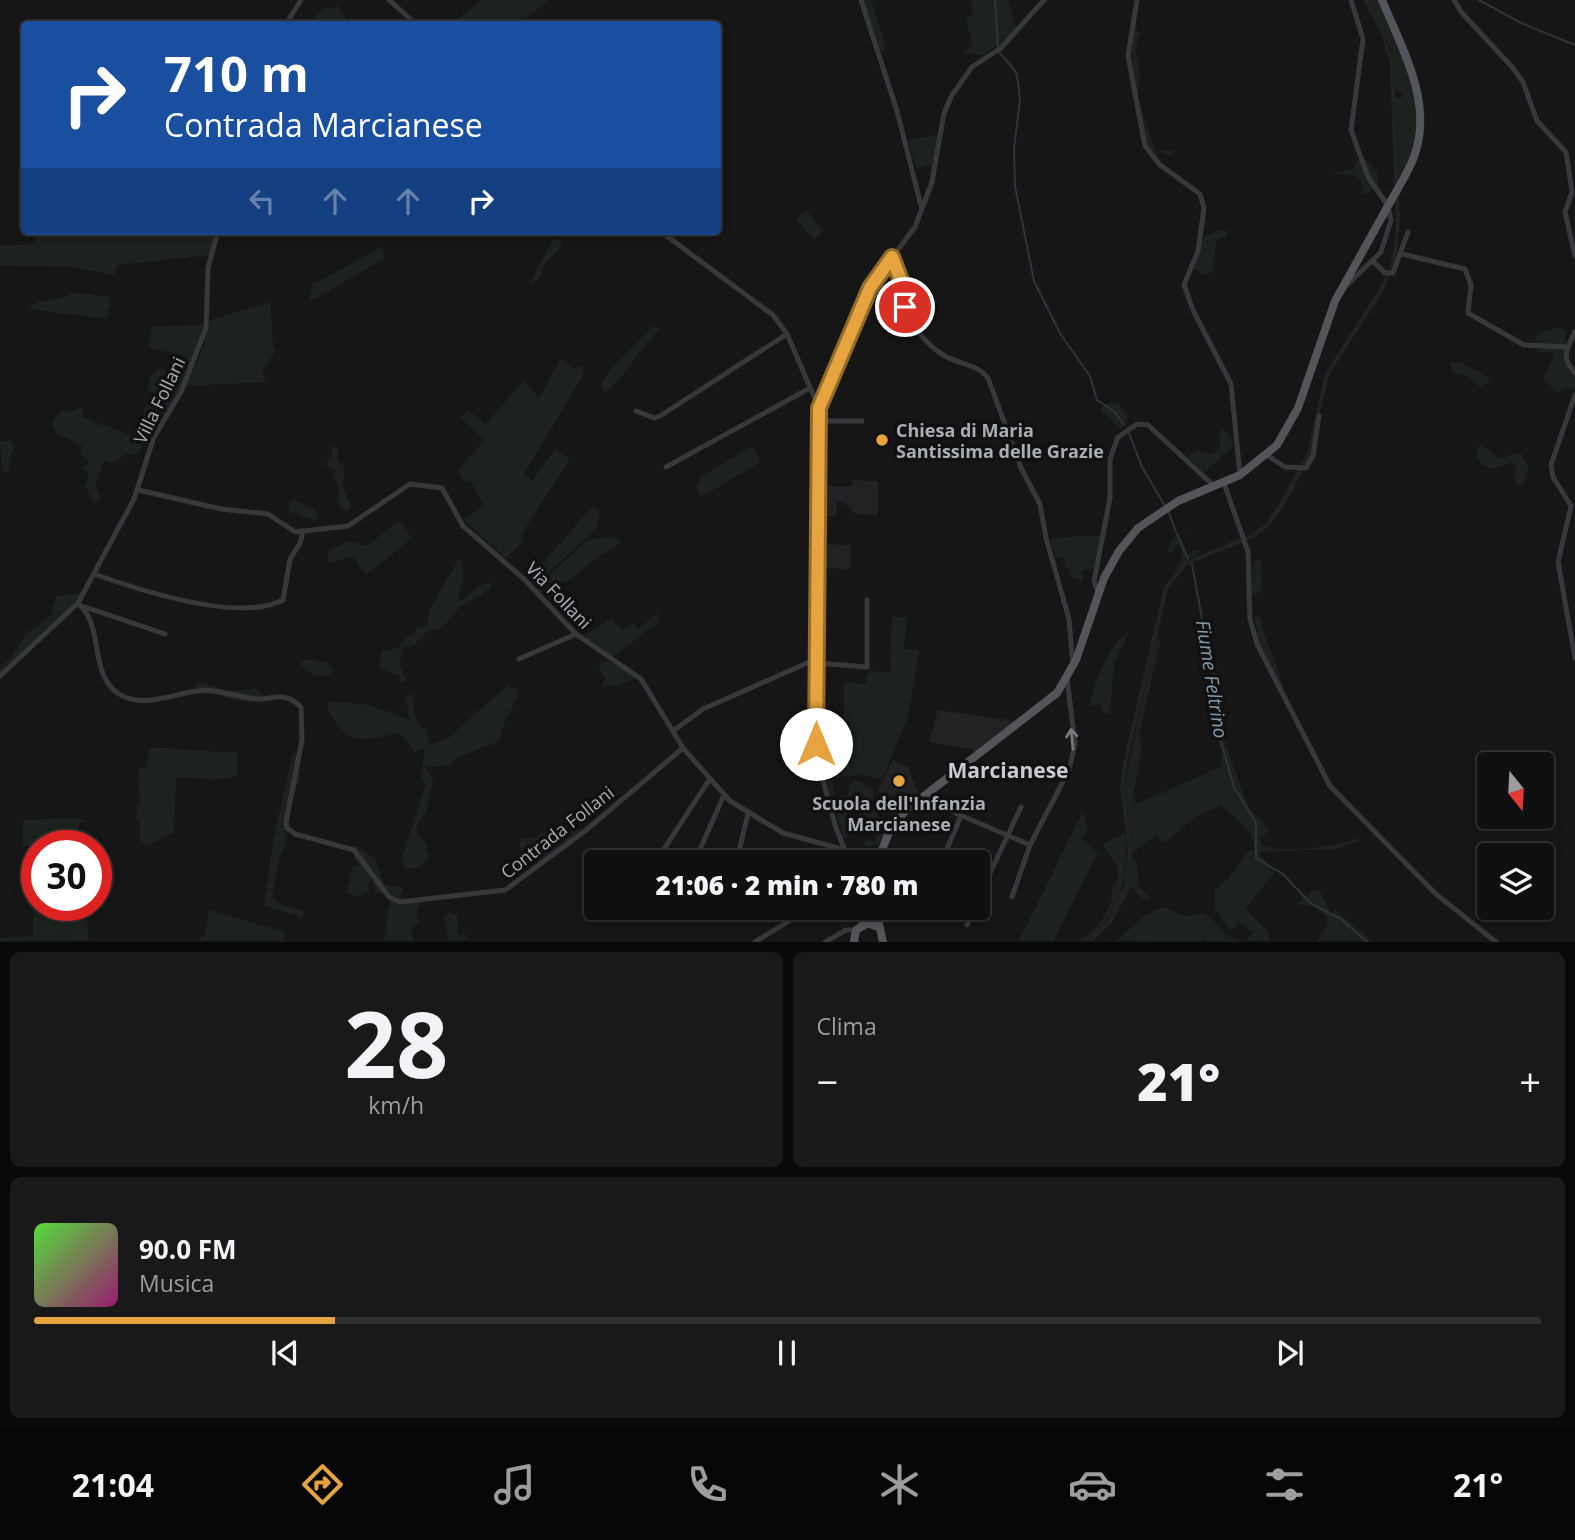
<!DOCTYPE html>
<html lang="it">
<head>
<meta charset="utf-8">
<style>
	body { margin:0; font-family:"Open Sans",sans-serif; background:#19191a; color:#f1f3f6; height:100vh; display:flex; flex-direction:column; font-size:26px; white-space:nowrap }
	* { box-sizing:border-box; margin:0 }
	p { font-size:23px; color:#9c9d9f }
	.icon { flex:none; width:38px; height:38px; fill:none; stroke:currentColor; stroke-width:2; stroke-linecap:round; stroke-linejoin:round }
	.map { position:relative; height:942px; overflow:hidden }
	.drawer { display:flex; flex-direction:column; gap:10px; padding:10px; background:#090909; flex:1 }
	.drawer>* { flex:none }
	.guide { position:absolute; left:21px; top:21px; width:700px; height:214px; border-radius:7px; box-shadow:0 4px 10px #0003,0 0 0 2px #303031; background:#1a4fa0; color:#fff; overflow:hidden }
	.needle { width:46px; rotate:162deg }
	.tools { position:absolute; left:1477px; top:752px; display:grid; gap:14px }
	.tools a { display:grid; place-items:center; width:77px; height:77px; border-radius:7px; background:#101011; box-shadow:0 4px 10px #0003,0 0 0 2px #303031; font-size:35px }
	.speed { position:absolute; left:21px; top:830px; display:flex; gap:14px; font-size:35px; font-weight:700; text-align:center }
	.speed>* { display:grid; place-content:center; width:91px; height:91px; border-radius:50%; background:#101011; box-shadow:0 4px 10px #0003,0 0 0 2px #303031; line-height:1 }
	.speed .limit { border:10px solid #d22; background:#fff; color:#111 }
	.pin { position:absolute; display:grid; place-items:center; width:60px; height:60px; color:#fff; margin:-30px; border:4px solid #fff; border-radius:50%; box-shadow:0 2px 7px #0007 }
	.me { position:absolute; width:77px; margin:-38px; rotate:0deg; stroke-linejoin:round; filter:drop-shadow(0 0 5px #0008) }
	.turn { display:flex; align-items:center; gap:24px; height:147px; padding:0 28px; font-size:32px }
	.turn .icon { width:91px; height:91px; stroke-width:2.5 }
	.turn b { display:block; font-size:49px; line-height:60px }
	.lanes { display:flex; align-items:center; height:66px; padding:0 28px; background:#0003; justify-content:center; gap:35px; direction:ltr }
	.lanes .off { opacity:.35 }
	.big { font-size:52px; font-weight:800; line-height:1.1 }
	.drawer .tile { flex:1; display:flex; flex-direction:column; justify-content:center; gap:10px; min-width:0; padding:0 24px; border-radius:10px; background:#19191a }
	.drawer .dial { align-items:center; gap:0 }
	.dial b { font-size:91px; line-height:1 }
	.song { display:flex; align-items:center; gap:21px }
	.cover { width:84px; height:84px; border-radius:10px; background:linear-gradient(135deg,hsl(110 70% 55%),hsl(320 70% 35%)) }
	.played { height:7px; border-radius:4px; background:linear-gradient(90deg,#e5a440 20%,#303031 20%) }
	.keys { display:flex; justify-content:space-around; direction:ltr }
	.heat { display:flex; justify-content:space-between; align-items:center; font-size:38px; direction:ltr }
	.drawer .tiles { flex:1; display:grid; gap:10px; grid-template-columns:1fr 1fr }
	.tile:last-child { grid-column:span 2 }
	.trip { position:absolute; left:584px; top:850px; width:406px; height:70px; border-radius:7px; background:#101011; box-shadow:0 4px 10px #0003,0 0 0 2px #303031; font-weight:800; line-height:70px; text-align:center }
	.dock { display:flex; height:112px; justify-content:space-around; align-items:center; background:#060607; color:#9c9d9f }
	.dock .icon { width:49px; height:49px }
	.dock .current { color:#e5a440 }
	.dock b { font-size:32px; color:#f1f3f6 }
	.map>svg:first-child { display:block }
</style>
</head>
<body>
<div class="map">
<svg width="1575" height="942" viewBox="0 0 1575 942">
	<rect width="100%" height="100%" fill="#161617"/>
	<!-- built -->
	<g fill="#222224">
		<polygon points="1363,0 1368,0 1381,24 1394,65 1400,221 1396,262 1382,293 1329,375 1308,462 1282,509 1268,527 1253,538 1187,565 1168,589 1127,763 1124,786 1132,853 1129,887 1112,922 1093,941 1087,942 1108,919 1124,886 1128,853 1120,786 1123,763 1164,587 1184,562 1251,534 1265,524 1278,506 1307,453 1325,373 1378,291 1390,268 1396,231 1390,65 1382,35"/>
		<polygon points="853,480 878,481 878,515 855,514 845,503 837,502 836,516 824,516 822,486 852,486"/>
		<polygon points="822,544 851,545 851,569 821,568"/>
		<polygon points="938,710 1016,721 976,753 972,749 929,742"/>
		<polygon points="893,760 908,767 919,795 894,819 878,790"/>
	</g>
	<!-- green -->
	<g fill="#1c221d">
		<polygon points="482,0 550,0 518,24 451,24"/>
		<polygon points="861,0 871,0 873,5 885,43 884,50 880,52"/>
		<polygon points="971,0 1008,0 1017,30 984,55 963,53 973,44 966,22 973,12"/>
		<path d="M1368,0H1379C1398,47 1426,95 1414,146C1412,158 1404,170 1399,182L1395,97L1401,98L1403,93L1395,88L1391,49Z"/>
		<polygon points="337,5 348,21 343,24 319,24 313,17 327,7 330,10"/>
		<path d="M1133,28L1140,33L1136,50L1140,76L1138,98L1155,151L1174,150L1172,157L1159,151L1154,157C1133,120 1130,70 1133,28Z"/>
		<polygon points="939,134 934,165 916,169 908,140"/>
		<polygon points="1365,159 1378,172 1377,186 1367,194 1363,193 1362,183 1353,175 1329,174 1354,169 1357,161"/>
		<polygon points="806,210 824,231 814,240 796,219"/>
		<polygon points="1219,230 1225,230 1229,235 1216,240 1213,272 1204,275 1193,268 1202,238"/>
		<polygon points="37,231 217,231 209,255 118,265 114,275 71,267 0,266 0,245 35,244"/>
		<polygon points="559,239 562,247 543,265 541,277 529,285 553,240"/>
		<polygon points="382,247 384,259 309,302 313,284"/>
		<path d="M71,292L111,297L107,319L29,309C40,295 57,304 71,292Z"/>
		<path d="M270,302C273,320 270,335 275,351L262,372L266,382L186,386L203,347L210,320Z"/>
		<polygon points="205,325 183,383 149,444 144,441 138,454 127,454 111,464 107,460 103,463 96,483 100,501 94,503 85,486 89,472 81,469 90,462 80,454 82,446 57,434 52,423 62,410 72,412 80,407 84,411 82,417 144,440 150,421 143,409 156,394 147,390 150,377 159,369 180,373 186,359 184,356 149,348 152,326"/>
		<path d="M653,326L659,328L656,335C642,345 614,391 605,392L601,384L610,370Z"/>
		<polygon points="1557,327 1566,331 1565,356 1575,374 1575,389 1566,388 1557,393 1543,378 1554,355 1550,352 1538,352 1535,342 1538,333"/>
		<polygon points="560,359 574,368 584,366 582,377 524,474 532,480 556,449 570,459 521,535 522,542 506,558 463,519 484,506 470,480 464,483 458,470 484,440 461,418 468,410 486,424 524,380 539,399"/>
		<path d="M1453,362H1461C1469,369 1487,371 1490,381L1481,388L1469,377L1452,372L1450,364Z"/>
		<polygon points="1107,403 1117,403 1127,413 1127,422 1121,430 1100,410"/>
		<path d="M1220,428L1231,436L1233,447L1204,473L1187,457L1197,450L1210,454C1227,447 1217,442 1220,428Z"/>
		<polygon points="0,441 12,441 14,450 9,460 9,471 2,472"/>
		<polygon points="1480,443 1500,459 1514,453 1522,454 1529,468 1524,484 1518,485 1514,481 1516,465 1510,463 1494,469 1483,466 1476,455"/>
		<polygon points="332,445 338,449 337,459 344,467 343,488 351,505 349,510 344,510 337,501 340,488 332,476 336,471 326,465 328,459 332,458"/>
		<polygon points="752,446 761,462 701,497 696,488 700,477"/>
		<polygon points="294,499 319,513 316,521 290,512 288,503"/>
		<polygon points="592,507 598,508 600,515 596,529 534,585 529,581 532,575"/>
		<polygon points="400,521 412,538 366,575 353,556 327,564 329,550 349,541 366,546"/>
		<path d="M1191,528L1179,535L1186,555L1194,550L1204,551L1184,562L1173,573L1182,557L1180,545L1177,544L1171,553H1167C1170,540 1177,532 1191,528Z"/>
		<polygon points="613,536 621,543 595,559 572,579 555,585 542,595 536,588 586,541"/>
		<polygon points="1074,536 1100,536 1094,568 1082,571 1083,582 1069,576 1071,569 1066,568 1063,557 1056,558 1050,539"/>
		<polygon points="1256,559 1261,560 1262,592 1252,595 1252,572"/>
		<polygon points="458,560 462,560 464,576 458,597 461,601 482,584 491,582 490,589 458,609 443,627 427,632 413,646 403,646 399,665 407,680 401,684 398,675 379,668 382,651 399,648 406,637 413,634 417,628 427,626 429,610"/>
		<polygon points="85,590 78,602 0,674 0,665 11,657 26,634 51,616 56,596 77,594"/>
		<polygon points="659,612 657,618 659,622 612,658 582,637 612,618 622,631 633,623 638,629"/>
		<path d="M1260,615C1263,642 1280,664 1283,690L1259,642L1254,616Z"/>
		<polygon points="892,616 907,618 904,649 919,650 908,717 882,780 865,775 825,778 824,773 840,772 840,763 852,763 852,733 844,732 844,682 866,684 868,671 890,672"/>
		<path d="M1129,632L1114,664L1110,714L1103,713L1101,705L1090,706C1092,686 1111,639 1129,632Z"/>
		<path d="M1157,632L1160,643L1139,734C1146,758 1131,779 1135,804L1221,767L1222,755L1208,706L1212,703L1211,693L1214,686L1210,685L1209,665L1213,662L1220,668L1215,672L1214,686L1222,692L1216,707L1223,737L1248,806L1269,830L1260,840L1263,846C1292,853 1330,847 1359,838V841L1335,849L1258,852L1275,872L1245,909L1268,931L1270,941L1209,942L1204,939L1201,942L1115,941L1146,915L1162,907C1171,909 1180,916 1189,916C1195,916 1198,912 1205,915C1221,922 1223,941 1245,941L1253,933L1238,921L1236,928L1230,930L1215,909V889L1229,878L1247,852L1254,850C1256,831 1233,817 1220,805L1194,818L1165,843L1157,835L1132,853L1124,786Z"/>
		<path d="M305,659L327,662L333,671C323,682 306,674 300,663Z"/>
		<polygon points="611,661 636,678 615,687 611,684 602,688 605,677 598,667 603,662"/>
		<path d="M199,682L228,691L256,689L266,697C245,710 220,693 197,691L195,686Z"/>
		<path d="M509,684L511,689L516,687L518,696L504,724L499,741L454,759L451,765L427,767C427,771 430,774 432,777C434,782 428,805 426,811C424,819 417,822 416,831L426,844L428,857L420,867L406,869L402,858L425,786L421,775L425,748L415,752L400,733C379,736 357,747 341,729C335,724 332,716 328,710L329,701L369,705L409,720L406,697L412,693C416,707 410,721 427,730L429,745L448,738Z"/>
		<polygon points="150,747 237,753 237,776 217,780 176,777 174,832 148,846 140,841 140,821 136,820 137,805 140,804 138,768 146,768"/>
		<polygon points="299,751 300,776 285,825 287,843 280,855 272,897 277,902 303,911 303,918 264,906 274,835 293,753"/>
		<polygon points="858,780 873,790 874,805 886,830 878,846 875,843 869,847 863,843 868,840 875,841 877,831 870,829 863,817 862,806 852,810 850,833 844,839 834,809 838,807 832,800 826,781 833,781 834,797 848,795 849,785"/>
		<polygon points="1083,811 1088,828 1082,839 1098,853 1053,941 1019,941"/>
		<polygon points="79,818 89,822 79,822 79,844 23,846 23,820"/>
		<polygon points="575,821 576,827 584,831 545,860 538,861 519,853 520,838 532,838 545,832 555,838 558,828"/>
		<path d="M1125,833C1131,875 1119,913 1087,941H1079C1097,930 1115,909 1112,887L1118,880V868L1102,844Z"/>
		<polygon points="354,845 375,859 384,884 403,888 399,899 390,893 376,893 372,878 367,885 370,893 364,892 361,897 347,893 352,867 359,866 350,849"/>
		<polygon points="1131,859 1137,861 1138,885 1151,899 1142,900 1132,887 1112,922 1129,887"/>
		<polygon points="1312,890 1320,891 1331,914 1335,910 1373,941 1316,941 1328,924 1326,917 1314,906 1297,904"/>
		<polygon points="390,899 420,902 416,915 419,923 411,928 414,941 384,941"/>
		<polygon points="33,908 86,908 89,939 111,940 0,941 0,938 33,936"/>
		<polygon points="209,910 285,932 283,941 198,941 205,934"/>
		<polygon points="451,912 457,915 458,936 465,933 468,940 449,941 444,916"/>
	</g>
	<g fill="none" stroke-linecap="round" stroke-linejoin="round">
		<!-- stream -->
		<g stroke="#2d353a" stroke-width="2">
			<polyline points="995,0 998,47"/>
			<polyline points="1479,0 1521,23 1575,45"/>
			<polyline points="999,52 1016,72 1018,82 1020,100 1014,149 1015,186 1034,281 1061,335 1090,376 1097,400 1115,412 1124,425"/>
			<polyline points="1129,433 1142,467 1165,506"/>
			<polyline points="1168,510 1176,532"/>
			<polyline points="1177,534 1188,559"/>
			<polyline points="1192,564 1215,690 1218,731 1234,787 1256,823 1256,858 1283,874 1310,903 1341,919 1367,942"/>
		</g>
		<!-- minor -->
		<g stroke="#37383c" stroke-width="5">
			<polyline points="389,0 416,24"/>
			<polyline points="861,0 897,111 921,206"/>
			<polyline points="1137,0 1128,56 1145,146 1160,165 1200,194 1204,208 1198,251 1184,285 1193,310 1231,384 1240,475"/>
			<polyline points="1454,0 1462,13 1512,67 1523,82 1537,121 1566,152 1572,192 1565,212 1575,256"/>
			<polyline points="286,24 301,0"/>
			<polyline points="660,231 773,315 787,334 819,408"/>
			<polyline points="1402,254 1465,269 1471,285 1468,313 1524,345 1568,347"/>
			<path d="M892,257C907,297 904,332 945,356C960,365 976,363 988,378L1021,468L1040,504L1046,538L1069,619L1073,666"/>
			<polyline points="1374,262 1385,273 1393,273 1408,232"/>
			<polyline points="1344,288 1381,252 1391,220 1388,206 1368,177 1351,130 1363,39 1351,0"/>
			<path d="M1575,331C1567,351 1560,355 1575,373"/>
			<polyline points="1575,395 1551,465 1553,477 1571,506 1558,562 1575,658"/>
			<polyline points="636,411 654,418 660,416 787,334"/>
			<polyline points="817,421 862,421"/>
			<polyline points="1268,456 1285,467 1306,468 1313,456 1319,416"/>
			<polyline points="666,467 810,388"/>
			<polyline points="1224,483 1248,552 1250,620 1258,646 1330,786 1436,894 1496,942"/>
			<polyline points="138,490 221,509 268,514 295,532 348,526 410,484 442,488 463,526 525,580 576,634 641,679 683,748 730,801 783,833 845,850"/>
			<path d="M94,574C139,590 239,623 283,600L290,559L300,543L303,531"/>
			<polyline points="1098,593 1094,581 1110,498 1110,459 1118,437 1137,424 1148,425 1214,486"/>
			<path d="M78,603C105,626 88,674 119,694C142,709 172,694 197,691C216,688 237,697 256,699C265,700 274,696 283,697C291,698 296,702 301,707L302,740L286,822L287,828L295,834L354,850L389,897L400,902L505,890L585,831L683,748"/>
			<polyline points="85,607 165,634"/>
			<polyline points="519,659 576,634"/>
			<polyline points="816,663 867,667 867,600"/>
			<polyline points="0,676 78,603 134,499 154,437 181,392 206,328 208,268 218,231"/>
			<polyline points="673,731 703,709 816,659"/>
			<polyline points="920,798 1030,845"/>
			<polyline points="738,855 748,814"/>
			<polyline points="944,856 961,816"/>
			<polyline points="655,863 709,780"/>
			<polyline points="694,863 724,795"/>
			<polyline points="850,863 836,828 816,755 819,408 870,287 915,227 932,182 944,113 952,95 972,67 1001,48 1044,0"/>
			<polyline points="1012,897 1030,845 1069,770 1075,744 1067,678"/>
			<polyline points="978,899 1021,807"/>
			<polyline points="967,925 974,908"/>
			<polyline points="860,926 861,908"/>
			<polyline points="755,942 810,908"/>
			<polyline points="825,942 846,930 856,930"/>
		</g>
		<!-- primary -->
		<g stroke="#53555b" stroke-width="8">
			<polyline points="877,863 889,832 906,810 1057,693 1076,660 1104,578 1119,551 1138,528 1178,501 1240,475 1277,445 1298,408 1335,301 1383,215"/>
			<polyline points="874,908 880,928"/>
			<polyline points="854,942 856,930 868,923 880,928 883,942"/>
		</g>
		<!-- primary-bridge -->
		<path stroke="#53555b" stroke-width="8" d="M1382,0C1402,49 1434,103 1414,157C1406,177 1393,196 1383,215"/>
	</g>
	<!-- one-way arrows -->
	<defs><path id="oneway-shaft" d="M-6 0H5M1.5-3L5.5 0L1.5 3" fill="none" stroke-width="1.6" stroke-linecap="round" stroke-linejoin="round" transform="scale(1.75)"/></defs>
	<use stroke="#76797f" href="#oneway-shaft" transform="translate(1072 739) rotate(-96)"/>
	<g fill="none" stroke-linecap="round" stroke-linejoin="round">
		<defs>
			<polyline id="route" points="816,744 819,408 870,288 892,257 905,291 905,307"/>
		</defs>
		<!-- route casing -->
		<use href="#route" stroke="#956b2a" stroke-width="18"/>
		<!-- route -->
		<use href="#route" stroke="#e5a440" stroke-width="12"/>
	</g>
	<!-- markers -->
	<g fill="#e5a440" stroke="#111112" stroke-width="2.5">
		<circle cx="882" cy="440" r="7"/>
		<circle cx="899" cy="781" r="7"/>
	</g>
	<g text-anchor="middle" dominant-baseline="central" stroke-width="7" stroke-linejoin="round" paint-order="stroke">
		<!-- street labels -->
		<g font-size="18" fill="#a9aeb6" stroke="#111112">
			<text transform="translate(159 400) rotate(-64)">Villa Follani</text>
			<text transform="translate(559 595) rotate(46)">Via Follani</text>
			<text transform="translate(557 832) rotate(-38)">Contrada Follani</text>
		</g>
		<!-- poi labels -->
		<g font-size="18" font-weight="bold" fill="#a9aeb6" stroke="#111112" text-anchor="start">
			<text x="896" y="430">Chiesa di Maria<tspan x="896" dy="21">Santissima delle Grazie</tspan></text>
			<text x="899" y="803" text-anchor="middle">Scuola dell'Infanzia<tspan x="899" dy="21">Marcianese</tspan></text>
		</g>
		<!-- water labels -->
		<g font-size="19" font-style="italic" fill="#829caf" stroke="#111112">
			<text transform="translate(1212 679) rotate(81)">Fiume Feltrino</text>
		</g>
		<!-- quarter labels -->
		<g font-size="21" font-weight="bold" fill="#c9ccd3" stroke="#111112">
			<text x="1008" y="770">Marcianese</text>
		</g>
	</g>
</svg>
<div class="tools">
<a><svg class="needle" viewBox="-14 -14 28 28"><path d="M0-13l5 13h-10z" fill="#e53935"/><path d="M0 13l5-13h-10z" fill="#9c9d9f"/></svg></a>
<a><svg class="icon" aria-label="layers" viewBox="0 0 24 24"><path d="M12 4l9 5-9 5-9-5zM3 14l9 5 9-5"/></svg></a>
</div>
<div class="speed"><div class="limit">30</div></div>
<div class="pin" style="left:905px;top:307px;background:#d93025"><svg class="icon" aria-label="arrive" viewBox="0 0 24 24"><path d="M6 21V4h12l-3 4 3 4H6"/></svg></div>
<svg class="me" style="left:816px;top:744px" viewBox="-20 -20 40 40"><circle r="19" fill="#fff"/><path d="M0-13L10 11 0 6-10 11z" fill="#e5a440"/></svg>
<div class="trip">21:06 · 2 min · 780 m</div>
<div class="guide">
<div class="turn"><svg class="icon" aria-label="right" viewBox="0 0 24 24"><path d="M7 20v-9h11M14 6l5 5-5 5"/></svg><div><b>710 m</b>Contrada Marcianese</div></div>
<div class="lanes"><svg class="icon off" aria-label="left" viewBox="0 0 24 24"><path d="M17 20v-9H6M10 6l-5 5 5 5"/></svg><svg class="icon off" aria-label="ahead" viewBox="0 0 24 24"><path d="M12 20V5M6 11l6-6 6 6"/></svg><svg class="icon off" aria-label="ahead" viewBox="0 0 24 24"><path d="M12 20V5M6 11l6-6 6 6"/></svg><svg class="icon" aria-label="right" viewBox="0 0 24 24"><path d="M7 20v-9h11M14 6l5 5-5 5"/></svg></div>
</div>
</div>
<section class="drawer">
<div class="tiles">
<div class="tile dial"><b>28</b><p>km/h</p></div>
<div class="tile"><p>Clima</p>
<div class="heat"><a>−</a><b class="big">21°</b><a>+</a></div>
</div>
<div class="tile">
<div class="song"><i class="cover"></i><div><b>90.0 FM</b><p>Musica</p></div></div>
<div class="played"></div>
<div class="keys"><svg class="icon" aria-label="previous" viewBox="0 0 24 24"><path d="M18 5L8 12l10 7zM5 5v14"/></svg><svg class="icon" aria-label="pause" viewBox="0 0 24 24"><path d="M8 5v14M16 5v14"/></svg><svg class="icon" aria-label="next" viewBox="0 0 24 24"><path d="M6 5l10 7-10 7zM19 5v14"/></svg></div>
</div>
</div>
</section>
<nav class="dock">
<b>21:04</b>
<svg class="icon current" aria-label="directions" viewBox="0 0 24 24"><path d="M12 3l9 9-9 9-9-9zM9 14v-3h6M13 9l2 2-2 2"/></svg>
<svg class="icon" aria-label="music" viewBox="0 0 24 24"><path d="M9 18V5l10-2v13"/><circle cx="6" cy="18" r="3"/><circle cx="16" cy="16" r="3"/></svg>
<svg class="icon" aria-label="phone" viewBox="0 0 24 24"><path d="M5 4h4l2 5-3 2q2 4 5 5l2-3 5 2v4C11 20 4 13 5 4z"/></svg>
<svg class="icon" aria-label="climate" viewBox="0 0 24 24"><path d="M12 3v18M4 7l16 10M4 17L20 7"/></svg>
<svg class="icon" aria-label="car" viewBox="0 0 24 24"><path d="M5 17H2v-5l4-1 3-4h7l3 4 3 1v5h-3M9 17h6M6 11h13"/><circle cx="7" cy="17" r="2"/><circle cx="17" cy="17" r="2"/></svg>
<svg class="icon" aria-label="filters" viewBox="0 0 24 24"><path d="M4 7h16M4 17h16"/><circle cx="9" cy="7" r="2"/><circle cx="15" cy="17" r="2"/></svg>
<b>21°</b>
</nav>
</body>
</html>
